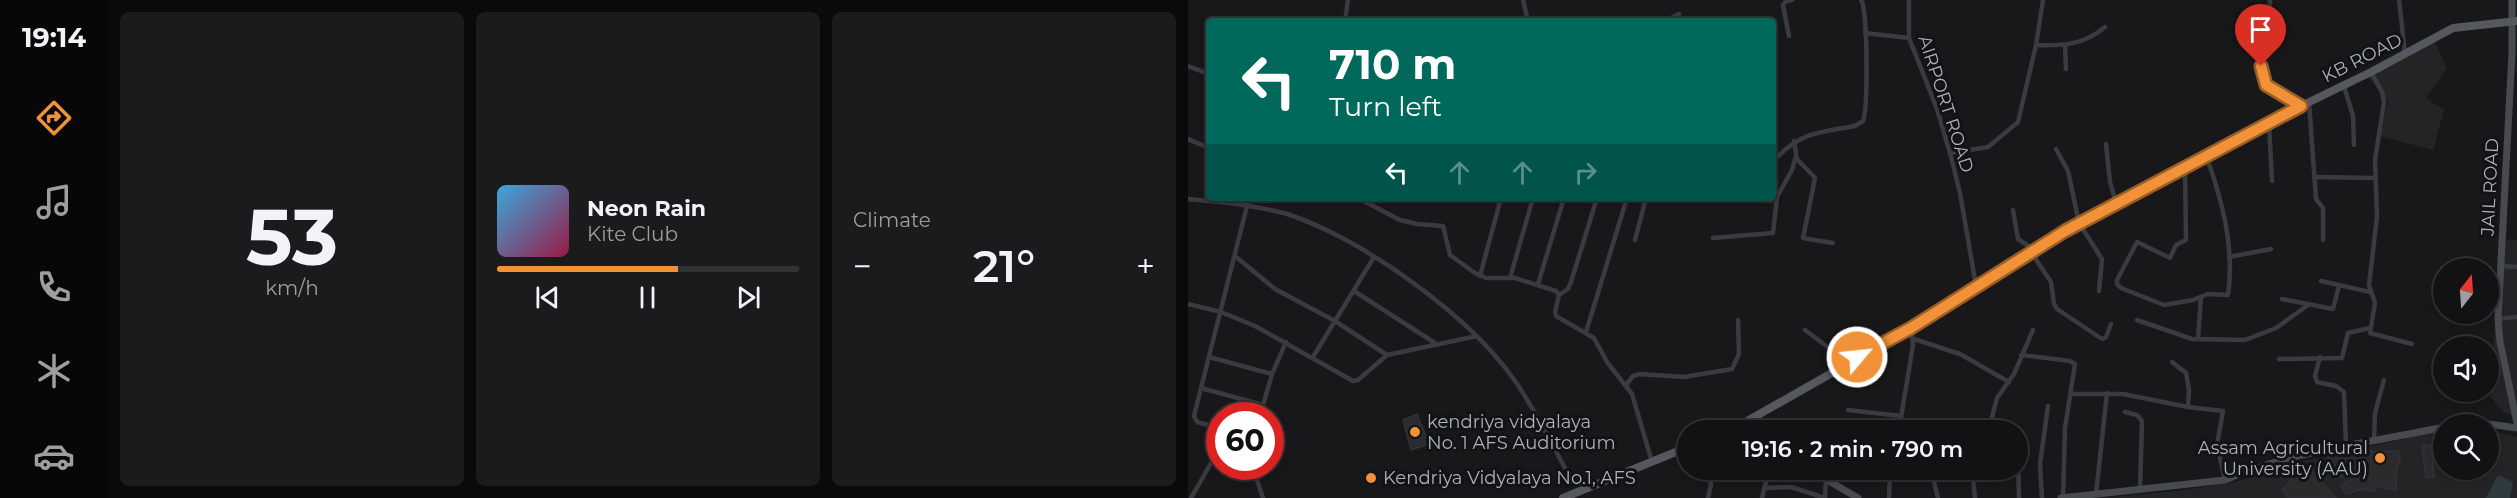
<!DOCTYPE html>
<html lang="en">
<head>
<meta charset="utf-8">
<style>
	body { margin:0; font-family:Montserrat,sans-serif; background:#1b1b1d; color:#f1f3f6; height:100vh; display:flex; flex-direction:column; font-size:22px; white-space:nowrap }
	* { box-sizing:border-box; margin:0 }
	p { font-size:20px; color:#9c9ea0 }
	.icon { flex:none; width:33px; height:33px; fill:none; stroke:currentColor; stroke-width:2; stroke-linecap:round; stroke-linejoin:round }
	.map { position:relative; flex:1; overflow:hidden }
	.details { display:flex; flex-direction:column; gap:12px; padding:12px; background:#0a0a0b; width:1080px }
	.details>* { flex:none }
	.hud { position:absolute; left:18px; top:18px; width:570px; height:183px; border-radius:6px; box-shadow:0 3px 9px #0003,0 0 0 2px #313234; background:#00695c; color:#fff; overflow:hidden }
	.needle { width:39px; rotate:17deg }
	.fabs { position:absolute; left:1245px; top:258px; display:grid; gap:12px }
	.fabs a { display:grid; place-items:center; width:66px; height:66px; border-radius:50%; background:#121214; box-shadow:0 3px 9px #0003,0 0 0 2px #313234; font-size:30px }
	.speed { position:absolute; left:18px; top:402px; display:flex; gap:12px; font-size:30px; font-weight:700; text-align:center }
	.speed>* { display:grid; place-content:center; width:78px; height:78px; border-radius:50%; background:#121214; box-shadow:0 3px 9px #0003,0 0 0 2px #313234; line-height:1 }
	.speed .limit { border:9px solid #d22; background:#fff; color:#111 }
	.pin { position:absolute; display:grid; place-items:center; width:51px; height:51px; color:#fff; margin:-62px -26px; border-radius:50% 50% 50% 0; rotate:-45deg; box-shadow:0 0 6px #0007 }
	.pin .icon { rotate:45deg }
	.me { position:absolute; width:66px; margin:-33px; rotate:62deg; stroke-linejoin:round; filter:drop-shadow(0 0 4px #0008) }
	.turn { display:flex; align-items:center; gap:21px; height:126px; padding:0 24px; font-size:27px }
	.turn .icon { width:78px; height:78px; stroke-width:2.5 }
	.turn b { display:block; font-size:42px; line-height:51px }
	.lanes { display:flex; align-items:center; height:57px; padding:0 24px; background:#0003; justify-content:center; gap:30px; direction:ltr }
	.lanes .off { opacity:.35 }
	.big { font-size:45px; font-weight:600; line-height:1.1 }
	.details .widget { flex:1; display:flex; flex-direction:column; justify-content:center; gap:9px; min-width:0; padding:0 21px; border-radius:9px; background:#1b1b1d }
	.details .dial { align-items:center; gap:0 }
	.dial b { font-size:78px; line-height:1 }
	.song { display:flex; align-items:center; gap:18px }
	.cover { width:72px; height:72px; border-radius:9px; background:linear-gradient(135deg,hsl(200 70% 55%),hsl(340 70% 35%)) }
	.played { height:6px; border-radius:3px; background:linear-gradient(90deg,#f19138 60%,#313234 60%) }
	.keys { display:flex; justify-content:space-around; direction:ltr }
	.heat { display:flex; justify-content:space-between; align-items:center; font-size:33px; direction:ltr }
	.details .tiles { flex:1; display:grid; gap:12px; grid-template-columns:repeat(3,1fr) }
	.trip { position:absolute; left:489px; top:420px; width:351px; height:60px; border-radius:30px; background:#121214; box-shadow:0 3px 9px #0003,0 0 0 2px #313234; font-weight:600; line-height:60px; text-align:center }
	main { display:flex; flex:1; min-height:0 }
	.tab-bar { display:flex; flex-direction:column; width:108px; justify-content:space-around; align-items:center; background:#070708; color:#9c9ea0 }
	.tab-bar .icon { width:42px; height:42px }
	.tab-bar .active { color:#f19138 }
	.tab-bar b { font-size:27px; color:#f1f3f6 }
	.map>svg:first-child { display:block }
</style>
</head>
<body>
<main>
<nav class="tab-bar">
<b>19:14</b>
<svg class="icon active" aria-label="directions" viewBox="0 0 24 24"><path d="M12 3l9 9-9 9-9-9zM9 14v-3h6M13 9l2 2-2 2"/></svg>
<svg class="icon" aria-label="music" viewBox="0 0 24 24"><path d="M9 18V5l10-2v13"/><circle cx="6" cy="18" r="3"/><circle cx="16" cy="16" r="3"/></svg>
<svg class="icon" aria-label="phone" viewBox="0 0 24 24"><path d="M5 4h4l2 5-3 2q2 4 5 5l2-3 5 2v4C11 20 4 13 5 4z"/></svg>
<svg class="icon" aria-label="climate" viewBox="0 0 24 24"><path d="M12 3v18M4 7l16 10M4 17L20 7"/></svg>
<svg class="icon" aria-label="car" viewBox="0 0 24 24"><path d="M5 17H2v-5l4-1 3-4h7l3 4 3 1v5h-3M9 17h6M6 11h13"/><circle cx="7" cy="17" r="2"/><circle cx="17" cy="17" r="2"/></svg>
</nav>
<section class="details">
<div class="tiles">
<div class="widget dial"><b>53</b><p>km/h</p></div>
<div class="widget">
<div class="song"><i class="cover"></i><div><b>Neon Rain</b><p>Kite Club</p></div></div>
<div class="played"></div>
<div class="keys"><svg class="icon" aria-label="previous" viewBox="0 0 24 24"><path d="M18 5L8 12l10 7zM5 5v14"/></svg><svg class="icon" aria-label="pause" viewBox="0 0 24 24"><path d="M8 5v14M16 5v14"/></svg><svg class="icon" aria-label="next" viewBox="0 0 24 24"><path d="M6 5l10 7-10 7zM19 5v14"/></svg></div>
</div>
<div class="widget"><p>Climate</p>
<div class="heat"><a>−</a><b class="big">21°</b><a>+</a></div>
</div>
</div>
</section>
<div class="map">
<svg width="1329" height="498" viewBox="0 0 1329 498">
	<rect width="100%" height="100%" fill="#18181a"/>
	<!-- built -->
	<g fill="#242427">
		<polygon points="1246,41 1259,68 1238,98 1256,110 1245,150 1192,136 1200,101 1180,77"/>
		<polygon points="1313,239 1329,240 1329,419 1316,412 1302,397"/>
		<polygon points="1255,430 1256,470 1300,470 1301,431 1329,437 1329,498 914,498 998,490 1051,481 1100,465"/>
	</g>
	<!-- water -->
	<polygon fill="#2e3a3e" points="1310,475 1325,482 1322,498 1298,498"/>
	<!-- building -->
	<g fill="#2b2b2e" stroke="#323236" stroke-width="1.5">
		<polygon points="229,414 241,444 223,450 215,420"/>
		<polygon points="1243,445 1246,477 1238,478 1234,446"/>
		<polygon points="1165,450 1183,450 1183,452 1211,451 1212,463 1209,467 1208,490 1187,486 1186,490 1178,491 1178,488 1158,494 1153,485 1170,476 1151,477 1150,471 1141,472 1140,455 1160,454 1159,451"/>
		<polygon points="1120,466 1148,498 1101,498 1094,490 1104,480 1103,478"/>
	</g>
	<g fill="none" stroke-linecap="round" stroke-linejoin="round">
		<!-- street -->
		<g stroke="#393b3f" stroke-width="4.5">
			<polyline points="335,0 340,21"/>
			<polyline points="721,0 721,38 749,109 762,153 772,193 788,286"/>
			<polyline points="1082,0 1081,46 1073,66 1073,74 1078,85 1113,106"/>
			<polyline points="1211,0 1217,53"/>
			<polyline points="157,21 160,0"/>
			<polyline points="477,21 491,14"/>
			<polyline points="677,33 721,38"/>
			<polyline points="601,36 595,5 598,1 604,0"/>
			<path d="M848,45C874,46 896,45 917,27"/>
			<polyline points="877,45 878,69"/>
			<polyline points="0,66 21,74"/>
			<polyline points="1183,72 1194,92 1196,102 1187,160 1189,217 1181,285 1187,303 1182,333 1224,344"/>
			<polyline points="1156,86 1165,116 1166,145"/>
			<polyline points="1121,102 1128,199 1135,208 1135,240"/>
			<polyline points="1081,123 1084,181"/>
			<polyline points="0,139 21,148"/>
			<polyline points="606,141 609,159 627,178 615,238 645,243"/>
			<polyline points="918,144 922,182 928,203"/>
			<polyline points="868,149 880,171 891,223 914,259 911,291"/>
			<polyline points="762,153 800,147 830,122 848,45 855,0"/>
			<path d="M585,161C613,132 628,133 667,126L675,121C680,108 680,8 673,0"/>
			<path d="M997,166L998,240L988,245L982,258L949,242L929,280V284L933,288L976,305L1005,300L1020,294L1040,295C1047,247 1034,200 1018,155"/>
			<polyline points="1127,177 1188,178"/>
			<polyline points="170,198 212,220 229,224 255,226 262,255 287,273 298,278 327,278 368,291 371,295 367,312 368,316 406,338 419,362 444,394 464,462"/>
			<path d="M0,199C33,202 66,205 99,214C174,238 282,316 327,381C346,408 361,439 377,468"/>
			<polyline points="825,210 830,239 847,250"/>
			<polyline points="525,238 585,233 589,197 604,170 608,156"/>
			<polyline points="447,240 458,198"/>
			<polyline points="843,252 863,282 866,304 869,309 914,339 918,337 923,324"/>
			<polyline points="47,256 87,289 147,321 199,355"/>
			<polyline points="1041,257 1083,249"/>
			<polyline points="1313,266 1329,267"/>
			<polyline points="292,276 313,198"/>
			<polyline points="322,278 345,198"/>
			<polyline points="1133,281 1182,292"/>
			<polyline points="350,284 376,198"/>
			<polyline points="166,291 247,343"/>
			<polyline points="371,295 380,289 383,282 409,198"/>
			<polyline points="1094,299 1145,309 1151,286"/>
			<polyline points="0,304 33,312 67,326 165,381 170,380 199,355 289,336"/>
			<polyline points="1310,319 1329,317"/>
			<polyline points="949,320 1004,339 1057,340 1088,328 1120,305"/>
			<polyline points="617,330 641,348 651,367"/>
			<polyline points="398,332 439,198"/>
			<polyline points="726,339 772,354 821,382"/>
			<polyline points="1010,339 1013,297"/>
			<polyline points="833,355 882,361 887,364 877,428 875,498"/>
			<polyline points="21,357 84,374"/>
			<polyline points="125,357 186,257"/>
			<polyline points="1132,357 1127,376 1129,382 1148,386 1156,392 1158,446"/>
			<polyline points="1091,359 1154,358 1160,333 1182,328"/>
			<polyline points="984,362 998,373 1001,390 1000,407"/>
			<polyline points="438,385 445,376 451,374 496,377 544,369 551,354 550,320"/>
			<polyline points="13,388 75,405"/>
			<polyline points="883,394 935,394 1000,407 1035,411 1029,445 1037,480"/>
			<polyline points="660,410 713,416"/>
			<polyline points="937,412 949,415 954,421 952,489"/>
			<polyline points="72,416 84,374 98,342"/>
			<polyline points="32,428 9,422 6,416 61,198"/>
			<polyline points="711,430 725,345 723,328"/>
			<polyline points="742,430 742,425"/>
			<polyline points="781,430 783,422 803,421 809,398 826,374 845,330"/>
			<polyline points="1186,441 1187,413 1196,380"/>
			<polyline points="54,466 69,480 75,498"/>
			<polyline points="743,470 750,498"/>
			<polyline points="784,470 787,498"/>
			<polyline points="576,488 603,487 637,498"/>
			<polyline points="908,494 919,393"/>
			<polyline points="3,498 23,463 32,457"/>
			<polyline points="520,498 523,485 520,470"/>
			<polyline points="574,498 581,470"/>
			<polyline points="637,498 638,479"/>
			<polyline points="701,498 702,470"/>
			<polyline points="831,498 830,459 836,438"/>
			<polyline points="854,498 852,464 860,406"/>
		</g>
		<!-- secondary -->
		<g stroke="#474a4f" stroke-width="7">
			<polyline points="1324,0 1324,53 1310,319 1312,342 1329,423"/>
			<polyline points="554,424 563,430"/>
			<polyline points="1269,424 1287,422 1329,428"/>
			<polyline points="622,470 670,498"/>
			<path d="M873,498L1037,480C1106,450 1183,443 1256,427"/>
		</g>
		<!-- primary -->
		<g stroke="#55585e" stroke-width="8">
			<polyline points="540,430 554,424 723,328 891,223 1113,106 1183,72 1265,28 1329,21"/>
			<polyline points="375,498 500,447"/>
		</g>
	</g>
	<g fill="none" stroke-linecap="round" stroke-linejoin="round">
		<defs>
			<polyline id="route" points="669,357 723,328 877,231 1113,106 1078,85 1073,66"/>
		</defs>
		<!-- route casing -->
		<use href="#route" stroke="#9d5e24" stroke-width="15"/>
		<!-- route -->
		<use href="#route" stroke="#f19138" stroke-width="10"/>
	</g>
	<!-- markers -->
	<g fill="#f19138" stroke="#131315" stroke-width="2">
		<circle cx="227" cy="432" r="6"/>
		<circle cx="1192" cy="458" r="6"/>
		<circle cx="183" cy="478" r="6"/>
	</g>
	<g text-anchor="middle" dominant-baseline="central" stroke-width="6" stroke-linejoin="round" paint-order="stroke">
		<!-- street labels -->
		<g font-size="18" fill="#aab2ba" stroke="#131315">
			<text transform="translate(1174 58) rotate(-27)">KB ROAD</text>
			<text transform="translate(758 104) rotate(72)">AIRPORT ROAD</text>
			<text transform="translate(1302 187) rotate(-87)">JAIL ROAD</text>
		</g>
		<!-- poi labels -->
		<g font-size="18" fill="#aab2ba" stroke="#131315" text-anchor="start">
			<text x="239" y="422">kendriya vidyalaya<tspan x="239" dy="21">No. 1 AFS Auditorium</tspan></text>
			<text x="1180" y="448" text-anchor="end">Assam Agricultural<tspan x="1180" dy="21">University (AAU)</tspan></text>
			<text x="195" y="478">Kendriya Vidyalaya No.1, AFS</text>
		</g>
	</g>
</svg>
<div class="fabs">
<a><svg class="needle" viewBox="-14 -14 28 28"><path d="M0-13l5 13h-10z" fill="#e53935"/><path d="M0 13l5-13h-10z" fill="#9c9ea0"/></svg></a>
<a><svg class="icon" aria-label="sound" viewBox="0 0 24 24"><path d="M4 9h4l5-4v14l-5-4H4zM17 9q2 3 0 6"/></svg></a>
<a><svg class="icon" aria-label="search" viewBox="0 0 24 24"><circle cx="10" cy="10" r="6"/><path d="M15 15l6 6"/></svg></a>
</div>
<div class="speed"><div class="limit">60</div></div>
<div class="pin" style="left:1073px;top:66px;background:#d93025"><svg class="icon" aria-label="arrive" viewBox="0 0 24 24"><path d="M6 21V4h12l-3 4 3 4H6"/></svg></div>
<svg class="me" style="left:669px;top:357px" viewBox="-20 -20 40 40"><circle r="17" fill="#f19138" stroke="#fff" stroke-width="3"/><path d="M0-11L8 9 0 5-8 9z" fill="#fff"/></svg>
<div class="trip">19:16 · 2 min · 790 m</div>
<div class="hud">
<div class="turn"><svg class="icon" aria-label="left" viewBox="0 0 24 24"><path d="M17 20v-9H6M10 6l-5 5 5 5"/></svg><div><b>710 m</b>Turn left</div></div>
<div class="lanes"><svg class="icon" aria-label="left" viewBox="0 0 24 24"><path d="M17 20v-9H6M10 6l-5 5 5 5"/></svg><svg class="icon off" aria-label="ahead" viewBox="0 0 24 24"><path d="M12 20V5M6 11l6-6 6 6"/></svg><svg class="icon off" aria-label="ahead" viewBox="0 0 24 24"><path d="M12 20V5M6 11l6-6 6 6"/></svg><svg class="icon off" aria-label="right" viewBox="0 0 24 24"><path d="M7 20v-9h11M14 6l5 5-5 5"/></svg></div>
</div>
</div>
</main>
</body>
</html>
